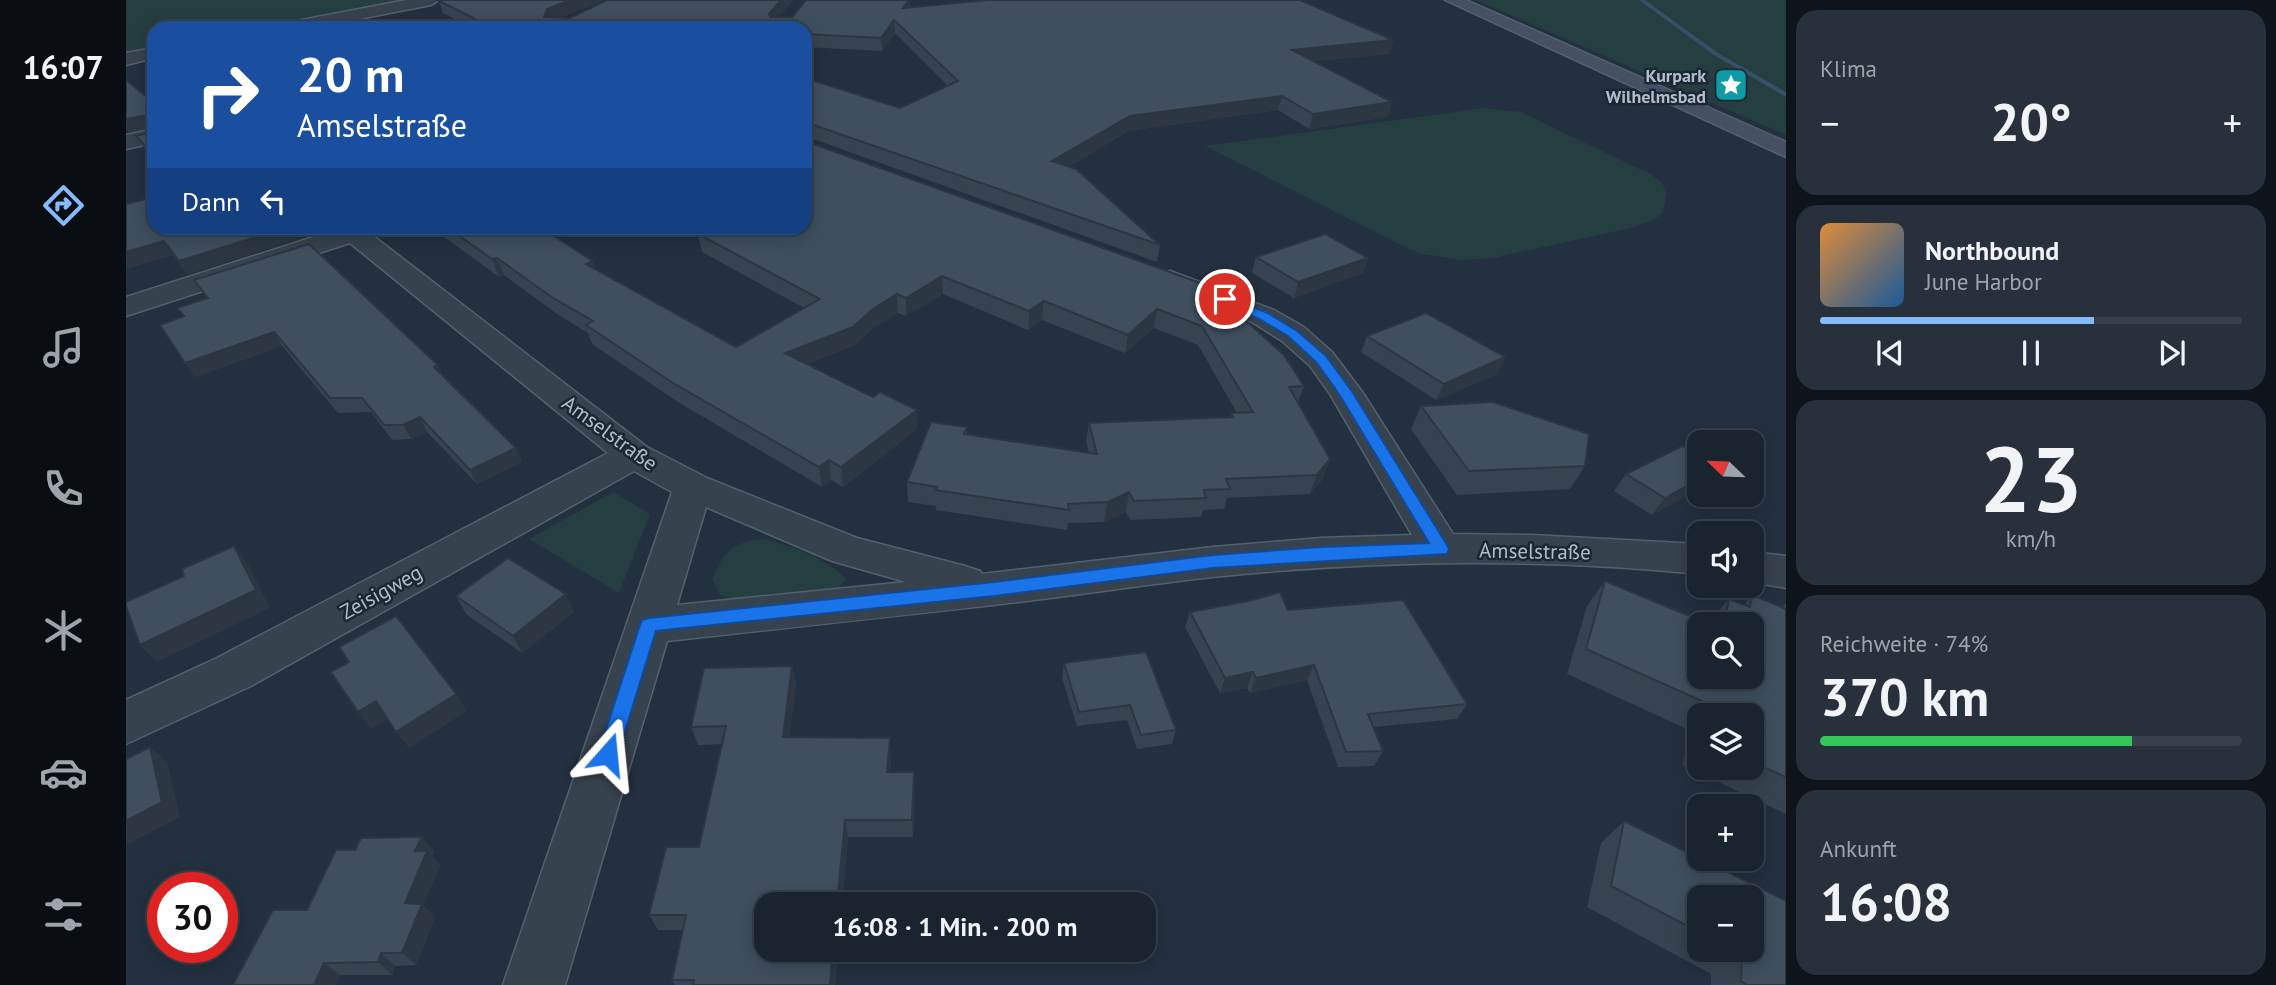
<!DOCTYPE html>
<html lang="de">
<head>
<meta charset="utf-8">
<style>
	body { margin:0; font-family:"PT Sans",sans-serif; background:#27303b; color:#f1f3f6; height:100vh; display:flex; flex-direction:column; font-size:26px; white-space:nowrap }
	* { box-sizing:border-box; margin:0 }
	p { font-size:23px; color:#9fa4aa }
	.icon { flex:none; width:38px; height:38px; fill:none; stroke:currentColor; stroke-width:2; stroke-linecap:round; stroke-linejoin:round }
	.map { position:relative; flex:1; overflow:hidden }
	.details { display:flex; flex-direction:column; gap:10px; padding:10px; background:#0e141a; width:490px }
	.details>* { flex:none }
	.hud { position:absolute; left:21px; top:21px; width:665px; height:214px; border-radius:21px; box-shadow:0 4px 18px #0003,0 0 0 2px #38414b; background:#1a4fa0; color:#fff; overflow:hidden }
	.needle { width:46px; rotate:293deg }
	.buttons { position:absolute; left:1561px; top:430px; display:grid; gap:14px }
	.buttons a { display:grid; place-items:center; width:77px; height:77px; border-radius:14px; background:#1a242f; box-shadow:0 4px 18px #0003,0 0 0 2px #38414b; font-size:35px }
	.speed { position:absolute; left:21px; top:872px; display:flex; gap:14px; font-size:35px; font-weight:700; text-align:center }
	.speed>* { display:grid; place-content:center; width:91px; height:91px; border-radius:50%; background:#1a242f; box-shadow:0 4px 18px #0003,0 0 0 2px #38414b; line-height:1 }
	.speed .limit { border:10px solid #d22; background:#fff; color:#111 }
	.pin { position:absolute; display:grid; place-items:center; width:60px; height:60px; color:#fff; margin:-30px; border:4px solid #fff; border-radius:50%; box-shadow:0 2px 7px #0007 }
	.me { position:absolute; width:77px; margin:-38px; rotate:18deg; stroke-linejoin:round; filter:drop-shadow(0 0 5px #0008) }
	.turn { display:flex; align-items:center; gap:24px; height:147px; padding:0 35px; font-size:32px }
	.turn .icon { width:91px; height:91px; stroke-width:2.5 }
	.turn b { display:block; font-size:49px; line-height:60px }
	.then { display:flex; align-items:center; height:66px; padding:0 35px; background:#0003; gap:14px; font-size:26px }
	.big { font-size:52px; font-weight:800; line-height:1.1 }
	.details .widget { flex:1; display:flex; flex-direction:column; justify-content:center; gap:10px; min-width:0; padding:0 24px; border-radius:21px; background:#27303b }
	.details .dial { align-items:center; gap:0 }
	.dial b { font-size:91px; line-height:1 }
	.song { display:flex; align-items:center; gap:21px }
	.cover { width:84px; height:84px; border-radius:10px; background:linear-gradient(135deg,hsl(30 70% 55%),hsl(210 70% 35%)) }
	.played { height:7px; border-radius:4px; background:linear-gradient(90deg,#85bafc 65%,#38414b 65%) }
	.keys { display:flex; justify-content:space-around; direction:ltr }
	.heat { display:flex; justify-content:space-between; align-items:center; font-size:38px; direction:ltr }
	.charge { height:10px; border-radius:5px; background:linear-gradient(90deg,#34c759 74%,#38414b 0) }
	.trip { position:absolute; left:628px; top:892px; width:402px; height:70px; border-radius:21px; background:#1a242f; box-shadow:0 4px 18px #0003,0 0 0 2px #38414b; font-weight:800; line-height:70px; text-align:center }
	main { display:flex; flex:1; min-height:0 }
	.tab-bar { display:flex; flex-direction:column; width:126px; justify-content:space-around; align-items:center; background:#0a0e13; color:#9fa4aa }
	.tab-bar .icon { width:49px; height:49px }
	.tab-bar .active { color:#85bafc }
	.tab-bar b { font-size:32px; color:#f1f3f6 }
	.map>svg:first-child { display:block }
</style>
</head>
<body>
<main>
<nav class="tab-bar">
<b>16:07</b>
<svg class="icon active" aria-label="directions" viewBox="0 0 24 24"><path d="M12 3l9 9-9 9-9-9zM9 14v-3h6M13 9l2 2-2 2"/></svg>
<svg class="icon" aria-label="music" viewBox="0 0 24 24"><path d="M9 18V5l10-2v13"/><circle cx="6" cy="18" r="3"/><circle cx="16" cy="16" r="3"/></svg>
<svg class="icon" aria-label="phone" viewBox="0 0 24 24"><path d="M5 4h4l2 5-3 2q2 4 5 5l2-3 5 2v4C11 20 4 13 5 4z"/></svg>
<svg class="icon" aria-label="climate" viewBox="0 0 24 24"><path d="M12 3v18M4 7l16 10M4 17L20 7"/></svg>
<svg class="icon" aria-label="car" viewBox="0 0 24 24"><path d="M5 17H2v-5l4-1 3-4h7l3 4 3 1v5h-3M9 17h6M6 11h13"/><circle cx="7" cy="17" r="2"/><circle cx="17" cy="17" r="2"/></svg>
<svg class="icon" aria-label="filters" viewBox="0 0 24 24"><path d="M4 7h16M4 17h16"/><circle cx="9" cy="7" r="2"/><circle cx="15" cy="17" r="2"/></svg>
</nav>
<div class="map">
<svg width="1660" height="985" viewBox="0 0 1660 985">
	<rect width="100%" height="100%" fill="#23303f"/>
	<!-- green -->
	<g fill="#253e40">
		<polygon points="0,0 293,0 147,28 28,28 28,51 0,56"/>
		<polygon points="1350,0 1660,0 1660,135"/>
		<polygon points="1358,108 1395,112 1526,175 1536,183 1541,192 1537,212 1528,220 1505,228 1367,258 1335,260 1297,254 1279,247 1079,146"/>
		<polygon points="487,492 524,514 493,593 403,539"/>
		<path d="M637,539C666,546 699,557 720,579L709,593L616,602L594,595L586,579C598,552 605,542 637,539Z"/>
	</g>
	<g fill="none" stroke-linecap="round" stroke-linejoin="round">
		<!-- stream -->
		<polygon fill="#374f69" fill-rule="evenodd" points="1513,0 1519,0 1592,53 1660,92 1660,97 1588,55"/>
		<defs>
			<g id="minor">
				<polygon points="28,129 28,143 0,149 0,135"/>
				<path d="M208,228H237L521,447L581,478L731,538L839,566L854,571L856,574L1087,547L1195,538L1286,535L1204,394L1184,366L1156,341L1126,322L1034,286L1030,280L1034,274L1044,271L1148,310L1178,327L1206,352L1237,393L1327,534L1406,535L1573,544V574C1413,558 1248,560 1087,577C1014,585 940,597 867,605C758,618 649,629 541,641L439,985H377L546,492L508,471L125,686L0,744V700L91,658L482,453L224,243L0,316V297L209,230ZM580,507L706,561L780,582L551,605Z"/>
				<polygon points="1626,552 1660,556 1660,588 1626,582"/>
			</g>
			<g id="tertiary">
				<polygon points="280,0 313,0 305,5 186,28 151,28 160,23"/>
				<polygon points="28,48 28,58 0,65 0,53"/>
			</g>
			<polygon id="secondary" points="1319,0 1340,0 1660,142 1660,157"/>
		</defs>
		<!-- minor casing -->
		<use href="#minor" stroke="#55606d" stroke-width="3"/>
		<!-- tertiary casing -->
		<use href="#tertiary" stroke="#55606d" stroke-width="3"/>
		<!-- secondary casing -->
		<use href="#secondary" stroke="#55606d" stroke-width="3"/>
		<!-- minor -->
		<use href="#minor" fill="#37424f" fill-rule="evenodd"/>
		<!-- tertiary -->
		<use href="#tertiary" fill="#37424f" fill-rule="evenodd"/>
		<!-- secondary -->
		<use href="#secondary" fill="#455162" fill-rule="evenodd"/>
	</g>
	<!-- wall -->
	<g fill="#364451" fill-rule="evenodd">
		<polygon points="478,0 435,17 666,17 783,0 784,8 1267,40 1263,54 1187,61 1266,102 1261,117 1183,129 1152,110 1002,131 943,167 1034,245 1031,262 679,136 679,78 774,108 822,86 769,33 756,51 679,47 679,28 346,28 317,13 313,1"/>
		<polygon points="0,80 28,103 28,159 18,148 10,136 23,133 23,128 3,132 0,128"/>
		<polygon points="0,204 28,228 164,228 171,239 62,274 47,255 0,269"/>
		<polygon points="306,228 415,228 469,269 610,347 678,308 576,252 572,234 1080,285 1178,386 1172,402 1197,479 1184,494 1101,498 1098,509 1077,510 1075,517 1004,520 1000,512 978,522 942,523 941,530 810,510 810,506 782,502 781,482 841,427 841,435 963,453 960,442 963,423 1104,417 1105,413 1111,413 1072,345 1028,328 999,353 916,320 902,330 817,294 780,316 772,313 748,327 729,345 681,364 747,397 791,410 791,429 717,487 705,480 696,487 552,402 466,344 462,333 431,314 378,275 373,277"/>
		<polygon points="1130,257 1242,258 1237,273 1168,298 1126,273"/>
		<polygon points="68,280 317,375 390,448 396,462 351,484 301,432 285,439 266,440 245,412 212,413 156,346 69,377 59,363 57,317 81,299"/>
		<polygon points="1241,336 1379,357 1371,374 1310,400 1235,352"/>
		<polygon points="1295,406 1459,466 1444,489 1331,495 1285,429"/>
		<polygon points="1573,455 1526,515 1488,491 1500,474"/>
		<path d="M1479,581L1581,623L1603,599L1618,605L1626,595L1656,607L1660,603V814L1557,765L1563,730L1441,674L1461,606ZM1573,625H1626V677ZM1573,716H1626V768H1573Z"/>
		<polygon points="330,596 448,612 396,653 340,614"/>
		<polygon points="1162,610 1341,704 1331,719 1247,727 1257,751 1248,766 1212,767 1181,680 1124,693 1121,688 1094,693 1059,627 1064,612"/>
		<polygon points="938,663 1050,730 1046,744 1011,749 1001,720 951,726 936,678"/>
		<polygon points="666,666 670,684 663,738 765,756 764,772 789,790 787,837 722,837 716,905 640,905 640,950 712,950 709,985 549,985 546,980 557,930 532,930 523,915 573,847 596,744 572,745 565,727"/>
		<path d="M1498,821L1660,985H1585V974L1461,907L1475,843ZM1573,898L1626,950H1573Z"/>
		<polygon points="296,837 308,851 306,856 314,865 297,905 309,918 290,965 269,966 266,975 214,975 209,985 107,985 181,910"/>
	</g>
	<!-- shaded-wall -->
	<g fill="#2c3742">
		<polygon points="444,0 478,0 425,22 418,17 421,9"/>
		<polygon points="655,0 668,0 645,26 643,14"/>
		<polygon points="783,0 784,12 777,8"/>
		<polygon points="768,20 769,33 756,51 755,38"/>
		<polygon points="1267,40 1263,54 1163,64 1166,50"/>
		<polygon points="1156,96 1152,110 1002,131 925,178 926,161 1004,116"/>
		<polygon points="1266,102 1261,117 1183,129 1187,114"/>
		<polygon points="23,115 28,127 3,132 0,127 0,119"/>
		<polygon points="159,228 164,228 171,239 62,274 53,261"/>
		<polygon points="38,241 47,255 0,269 0,252"/>
		<polygon points="371,258 378,275 373,277 366,259"/>
		<polygon points="1242,258 1237,273 1168,298 1172,282"/>
		<polygon points="467,261 472,279 460,264"/>
		<polygon points="816,276 817,294 780,316 780,298"/>
		<polygon points="771,294 772,313 748,327 729,345 662,372 659,353 747,309"/>
		<polygon points="918,301 916,320 902,330 903,311"/>
		<polygon points="1031,309 1028,328 999,353 1002,335"/>
		<polygon points="148,332 156,346 69,377 59,363"/>
		<polygon points="1379,357 1371,374 1310,400 1318,384"/>
		<polygon points="312,365 319,379 308,367"/>
		<polygon points="791,410 791,429 717,487 715,467"/>
		<polygon points="294,417 301,432 285,439 277,425"/>
		<polygon points="390,448 396,462 351,484 344,470"/>
		<polygon points="1204,459 1197,479 1184,494 1191,475"/>
		<polygon points="703,460 705,480 696,487 693,467"/>
		<polygon points="1573,479 1573,490 1526,515 1539,498"/>
		<polygon points="1003,492 1000,512 978,522 982,502"/>
		<polygon points="108,546 122,564 144,608 31,662 14,645"/>
		<polygon points="440,594 448,612 396,653 387,636"/>
		<polygon points="1188,665 1181,680 1124,693 1130,678"/>
		<polygon points="666,666 670,684 661,755 657,737"/>
		<polygon points="1127,672 1121,688 1094,693 1099,678"/>
		<polygon points="330,694 341,711 283,748 270,732"/>
		<polygon points="250,701 263,718 245,729 232,712"/>
		<polygon points="764,738 765,756 763,789 761,772"/>
		<polygon points="24,747 41,762 54,817 0,845 1,851 0,852 0,821"/>
		<polygon points="788,772 789,790 787,837 786,820"/>
		<polygon points="719,820 722,837 716,905 711,905"/>
		<polygon points="296,837 308,851 306,856 314,865 297,905 309,918 290,965 276,953 279,903 289,851"/>
		<polygon points="707,950 712,950 709,985 704,985"/>
		<polygon points="255,953 269,966 266,975 252,962"/>
		<polygon points="198,963 214,975 209,985 188,985"/>
	</g>
	<!-- building -->
	<g fill="#3f4f5e" stroke="#2c3742" stroke-width="2">
		<polygon points="318,0 444,0 421,9 418,17 444,18 481,0 655,0 643,14 644,17 666,17 680,0 783,0 777,8 862,0 1174,0 1267,40 1166,50 1266,102 1187,114 1156,96 1004,116 926,161 950,169 1034,245 679,122 679,78 774,108 832,81 768,20 755,38 679,34 679,28 564,28 535,27 535,28 367,28 313,1"/>
		<polygon points="0,80 28,103 28,155 10,136 23,133 23,115 0,119"/>
		<polygon points="679,141 1080,285 1158,355 1178,386 1163,387 1204,459 1191,475 1100,479 1104,489 1078,490 1080,498 1008,501 1003,492 982,502 942,504 943,510 809,490 811,487 781,482 805,422 841,427 838,434 971,454 963,423 1107,417 1105,413 1127,412 1076,326 1031,309 1002,335 918,301 903,311 816,276 780,298 771,294 747,309 727,327 659,353 747,397 754,392 791,410 715,467 703,460 693,467 547,383 460,325 467,321 424,296 371,258 366,259 322,228 415,228 467,261 460,264 610,347 694,299 572,234 589,228 679,228"/>
		<polygon points="28,197 28,228 159,228 53,261 38,241 0,252 0,204"/>
		<polygon points="1199,234 1242,258 1172,282 1130,257"/>
		<polygon points="183,244 312,365 308,367 390,448 344,470 294,417 277,425 258,425 236,398 204,398 148,332 59,363 34,325 58,316 51,308 82,298 68,280"/>
		<polygon points="1300,313 1379,357 1318,384 1241,336"/>
		<polygon points="1367,402 1463,434 1459,466 1343,471 1295,406"/>
		<polygon points="1556,446 1573,455 1573,479 1539,498 1500,474"/>
		<polygon points="108,546 130,590 14,645 0,606 0,602 58,576 56,569"/>
		<polygon points="382,558 440,594 387,636 330,596"/>
		<polygon points="1479,581 1585,625 1573,625 1573,677 1626,677 1626,625 1598,625 1603,599 1624,607 1626,595 1660,609 1660,777 1626,762 1626,716 1586,716 1587,706 1460,649"/>
		<polygon points="1154,592 1162,610 1277,600 1341,704 1242,714 1257,751 1220,752 1188,665 1130,678 1127,672 1099,678 1064,612 1127,600"/>
		<polygon points="270,616 330,694 270,732 250,701 232,712 205,672 223,662 213,647"/>
		<polygon points="1020,652 1050,730 1015,735 1004,705 953,712 938,663"/>
		<polygon points="666,666 657,737 764,738 761,772 788,772 786,820 719,820 711,905 640,905 640,950 707,950 704,985 567,985 568,980 546,980 560,915 523,915 540,847 573,847 600,726 565,727 578,668"/>
		<polygon points="24,747 36,802 0,821 0,759"/>
		<polygon points="1498,821 1573,858 1573,859 1576,859 1660,901 1660,985 1621,985 1615,981 1616,954 1608,950 1626,950 1626,898 1573,898 1573,932 1485,886"/>
		<polygon points="296,837 289,851 301,851 279,903 296,904 276,953 255,953 252,962 198,963 188,985 107,985 147,910 181,910 210,850 229,850 235,838"/>
	</g>
	<!-- route -->
	<polygon fill="#1a73e8" stroke="#114b97" stroke-width="2" points="1099,296 1142,313 1171,331 1200,356 1227,393 1321,545 1323,549 1321,554 1087,568 868,596 530,631 492,754 489,760 482,763 475,760 472,754 514,625 516,620 523,618 868,582 1087,555 1195,547 1303,543 1213,394 1190,362 1162,336 1133,319 1095,302 1095,297"/>
	<!-- icons -->
	<defs>
		<symbol id="sight-square" viewBox="-11 -11 22 22"><rect x="-9" y="-9" width="18" height="18" rx="4" fill="#0f9aa8" stroke="#1c2734"/><path d="M0-6L1.8-2.2L6-1.7L2.9 1.2L3.7 5.4L0 3.3L-3.7 5.4L-2.9 1.2L-6-1.7L-1.8-2.2Z" fill="#fff"/></symbol>
	</defs>
	<g fill-rule="evenodd">
		<use href="#sight-square" x="1586" y="66" width="38" height="38"/>
	</g>
	<g text-anchor="middle" dominant-baseline="central" stroke-width="5" stroke-linejoin="round" paint-order="stroke">
		<!-- far-poi labels -->
		<g font-size="18" font-weight="bold" fill="#b3bdca" stroke="#1c2734" text-anchor="end">
			<text x="1580" y="75">Kurpark<tspan x="1580" dy="21">Wilhelmsbad</tspan></text>
		</g>
		<!-- street labels -->
		<g font-size="21" fill="#b3bdca" stroke="#1c2734">
			<text transform="translate(484 433) rotate(36)">Amselstraße</text>
			<text transform="translate(1409 551) rotate(1)">Amselstraße</text>
			<text transform="translate(255 592) rotate(-29)">Zeisigweg</text>
		</g>
	</g>
</svg>
<div class="buttons">
<a><svg class="needle" viewBox="-14 -14 28 28"><path d="M0-13l5 13h-10z" fill="#e53935"/><path d="M0 13l5-13h-10z" fill="#9fa4aa"/></svg></a>
<a><svg class="icon" aria-label="sound" viewBox="0 0 24 24"><path d="M4 9h4l5-4v14l-5-4H4zM17 9q2 3 0 6"/></svg></a>
<a><svg class="icon" aria-label="search" viewBox="0 0 24 24"><circle cx="10" cy="10" r="6"/><path d="M15 15l6 6"/></svg></a>
<a><svg class="icon" aria-label="layers" viewBox="0 0 24 24"><path d="M12 4l9 5-9 5-9-5zM3 14l9 5 9-5"/></svg></a>
<a>+</a>
<a>−</a>
</div>
<div class="speed"><div class="limit">30</div></div>
<div class="pin" style="left:1099px;top:299px;background:#d93025"><svg class="icon" aria-label="arrive" viewBox="0 0 24 24"><path d="M6 21V4h12l-3 4 3 4H6"/></svg></div>
<svg class="me" style="left:482px;top:754px" viewBox="-20 -20 40 40"><path d="M0-17L14 15 0 8-14 15z" fill="#1a73e8" stroke="#fff" stroke-width="4"/></svg>
<div class="trip">16:08 · 1 Min. · 200 m</div>
<div class="hud">
<div class="turn"><svg class="icon" aria-label="right" viewBox="0 0 24 24"><path d="M7 20v-9h11M14 6l5 5-5 5"/></svg><div><b>20 m</b>Amselstraße</div></div>
<div class="then">Dann<svg class="icon" aria-label="left" viewBox="0 0 24 24"><path d="M17 20v-9H6M10 6l-5 5 5 5"/></svg></div>
</div>
</div>
<section class="details">
<div class="widget"><p>Klima</p>
<div class="heat"><a>−</a><b class="big">20°</b><a>+</a></div>
</div>
<div class="widget">
<div class="song"><i class="cover"></i><div><b>Northbound</b><p>June Harbor</p></div></div>
<div class="played"></div>
<div class="keys"><svg class="icon" aria-label="previous" viewBox="0 0 24 24"><path d="M18 5L8 12l10 7zM5 5v14"/></svg><svg class="icon" aria-label="pause" viewBox="0 0 24 24"><path d="M8 5v14M16 5v14"/></svg><svg class="icon" aria-label="next" viewBox="0 0 24 24"><path d="M6 5l10 7-10 7zM19 5v14"/></svg></div>
</div>
<div class="widget dial"><b>23</b><p>km/h</p></div>
<div class="widget"><p>Reichweite · 74%</p><b class="big">370 km</b><div class="charge"></div></div>
<div class="widget"><p>Ankunft</p><b class="big">16:08</b></div>
</section>
</main>
</body>
</html>
